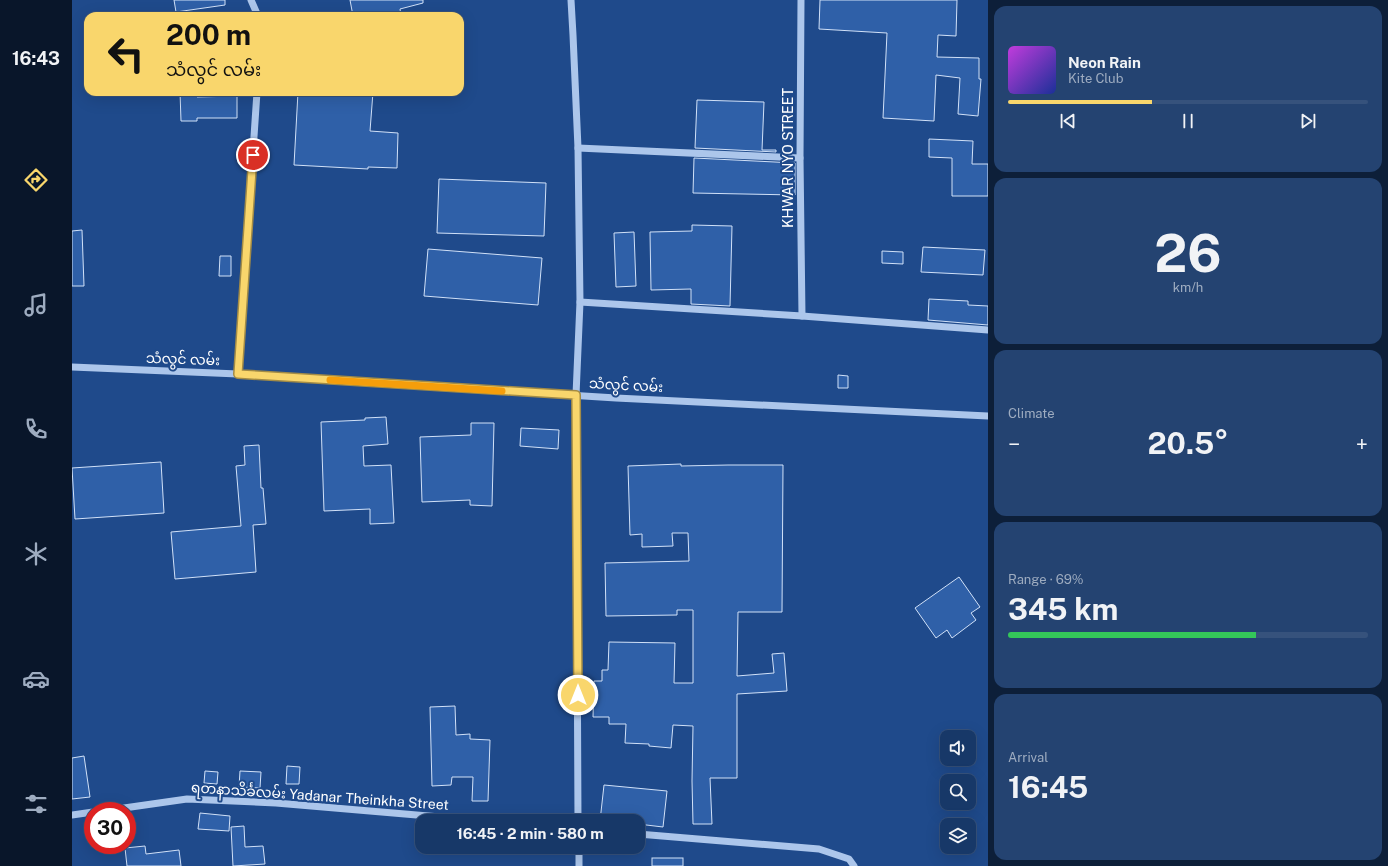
<!DOCTYPE html>
<html lang="en">
<head>
<meta charset="utf-8">
<style>
	body { margin:0; font-family:"Public Sans","Noto Sans Myanmar",sans-serif; background:#244371; color:#f1f3f6; height:100vh; display:flex; flex-direction:column; font-size:15px; white-space:nowrap }
	* { box-sizing:border-box; margin:0 }
	p { font-size:13px; color:#9eacc0 }
	.icon { flex:none; width:22px; height:22px; fill:none; stroke:currentColor; stroke-width:2; stroke-linecap:round; stroke-linejoin:round }
	.map { position:relative; flex:1; overflow:hidden }
	.drawer { display:flex; flex-direction:column; gap:6px; padding:6px; background:#0d1f39; width:400px }
	.drawer>* { flex:none }
	.top-card { position:absolute; left:12px; top:12px; width:380px; height:84px; border-radius:12px; box-shadow:0 4px 16px #0002,0 0 0 1px #36527c; background:#f9d66c; color:#111; overflow:hidden }
	.controls { position:absolute; left:868px; top:730px; display:grid; gap:8px }
	.controls a { display:grid; place-items:center; width:36px; height:36px; border-radius:8px; background:#173868; box-shadow:0 4px 16px #0002,0 0 0 1px #36527c; font-size:20px }
	.speed { position:absolute; left:12px; top:802px; display:flex; gap:8px; font-size:20px; font-weight:700; text-align:center }
	.speed>* { display:grid; place-content:center; width:52px; height:52px; border-radius:50%; background:#173868; box-shadow:0 4px 16px #0002,0 0 0 1px #36527c; line-height:1 }
	.speed .limit { border:6px solid #d22; background:#fff; color:#111 }
	.pin { position:absolute; display:grid; place-items:center; width:34px; height:34px; color:#fff; margin:-17px; border:2px solid #fff; border-radius:50%; box-shadow:0 1px 4px #0007 }
	.me { position:absolute; width:44px; margin:-22px; rotate:0deg; stroke-linejoin:round; filter:drop-shadow(0 0 3px #0008) }
	.turn { display:flex; align-items:center; gap:14px; height:84px; padding:0 16px; font-size:18px }
	.turn .icon { width:52px; height:52px; stroke-width:2.5 }
	.turn b { display:block; font-size:28px; line-height:34px }
	.big { font-size:30px; font-weight:700; line-height:1.1 }
	.drawer .widget { flex:1; display:flex; flex-direction:column; justify-content:center; gap:6px; min-width:0; padding:0 14px; border-radius:12px; background:#244371 }
	.drawer .dial { align-items:center; gap:0 }
	.dial b { font-size:52px; line-height:1 }
	.song { display:flex; align-items:center; gap:12px }
	.cover { width:48px; height:48px; border-radius:6px; background:linear-gradient(135deg,hsl(290 70% 55%),hsl(230 70% 35%)) }
	.played { height:4px; border-radius:2px; background:linear-gradient(90deg,#f9d66c 40%,#36527c 40%) }
	.keys { display:flex; justify-content:space-around; direction:ltr }
	.heat { display:flex; justify-content:space-between; align-items:center; font-size:22px; direction:ltr }
	.charge { height:6px; border-radius:3px; background:linear-gradient(90deg,#34c759 69%,#36527c 0) }
	.trip { position:absolute; left:343px; top:814px; width:230px; height:40px; border-radius:12px; background:#173868; box-shadow:0 4px 16px #0002,0 0 0 1px #36527c; font-weight:700; line-height:40px; text-align:center }
	main { display:flex; flex:1; min-height:0 }
	.tab-bar { display:flex; flex-direction:column; width:72px; justify-content:space-around; align-items:center; background:#09162a; color:#9eacc0 }
	.tab-bar .icon { width:28px; height:28px }
	.tab-bar .current { color:#f9d66c }
	.tab-bar b { font-size:18px; color:#f1f3f6 }
	.map>svg:first-child { display:block }
</style>
</head>
<body>
<main>
<nav class="tab-bar">
<b>16:43</b>
<svg class="icon current" aria-label="directions" viewBox="0 0 24 24"><path d="M12 3l9 9-9 9-9-9zM9 14v-3h6M13 9l2 2-2 2"/></svg>
<svg class="icon" aria-label="music" viewBox="0 0 24 24"><path d="M9 18V5l10-2v13"/><circle cx="6" cy="18" r="3"/><circle cx="16" cy="16" r="3"/></svg>
<svg class="icon" aria-label="phone" viewBox="0 0 24 24"><path d="M5 4h4l2 5-3 2q2 4 5 5l2-3 5 2v4C11 20 4 13 5 4z"/></svg>
<svg class="icon" aria-label="climate" viewBox="0 0 24 24"><path d="M12 3v18M4 7l16 10M4 17L20 7"/></svg>
<svg class="icon" aria-label="car" viewBox="0 0 24 24"><path d="M5 17H2v-5l4-1 3-4h7l3 4 3 1v5h-3M9 17h6M6 11h13"/><circle cx="7" cy="17" r="2"/><circle cx="17" cy="17" r="2"/></svg>
<svg class="icon" aria-label="filters" viewBox="0 0 24 24"><path d="M4 7h16M4 17h16"/><circle cx="9" cy="7" r="2"/><circle cx="15" cy="17" r="2"/></svg>
</nav>
<div class="map">
<svg width="916" height="866" viewBox="0 0 916 866">
	<rect width="100%" height="100%" fill="#1f4a8b"/>
	<!-- building -->
	<g fill="#2f60a8" stroke="#d1e1f8">
		<polygon points="102,0 153,0 153,5 104,12"/>
		<polygon points="278,0 351,0 351,3 328,9 329,16 281,16"/>
		<polygon points="748,0 885,0 884,36 866,35 865,57 907,58 907,79 909,79 906,116 886,114 888,78 864,75 862,121 811,118 815,33 747,29"/>
		<polygon points="108,92 125,92 125,97 165,96 165,118 125,118 125,121 109,121"/>
		<polygon points="226,92 301,92 298,131 326,133 325,168 296,167 296,169 222,165"/>
		<polygon points="625,100 692,102 690,150 704,150 704,152 623,148"/>
		<polygon points="857,139 901,141 900,164 916,164 916,196 880,196 880,158 857,157"/>
		<polygon points="622,158 723,163 723,195 621,193"/>
		<polygon points="367,179 474,183 472,236 365,233"/>
		<polygon points="620,225 660,226 658,306 619,304 619,289 579,290 578,232 620,231"/>
		<polygon points="10,230 12,286 0,286 0,231"/>
		<polygon points="562,232 564,286 544,287 542,233"/>
		<polygon points="851,247 913,250 911,275 849,272"/>
		<polygon points="356,249 470,258 466,305 352,296"/>
		<polygon points="810,251 831,252 831,264 810,263"/>
		<polygon points="148,256 159,256 159,276 147,276"/>
		<polygon points="857,299 896,301 896,305 916,306 916,325 856,320"/>
		<polygon points="766,375 776,376 776,388 766,388"/>
		<polygon points="314,417 316,444 291,446 292,466 319,465 322,523 298,524 298,509 252,511 249,422 293,420 293,418"/>
		<polygon points="399,423 422,423 420,506 398,505 398,500 350,502 348,437 399,435"/>
		<polygon points="449,428 487,430 486,449 448,446"/>
		<polygon points="187,445 189,488 191,488 194,524 181,525 184,572 103,579 99,532 169,526 164,466 173,465 172,446"/>
		<polygon points="89,462 92,513 3,519 0,468"/>
		<polygon points="609,464 609,466 656,465 711,465 710,612 666,612 665,676 702,673 700,654 712,653 715,691 665,694 665,778 638,778 640,824 621,824 620,781 621,726 601,725 599,748 577,746 577,744 553,743 554,724 537,724 537,717 521,717 522,681 530,681 530,670 536,670 537,642 603,643 602,683 621,683 621,610 605,610 605,615 534,616 533,563 617,561 616,533 600,533 601,546 570,547 570,534 558,535 556,466"/>
		<polygon points="887,577 908,607 899,613 904,620 880,638 875,630 864,638 843,608"/>
		<polygon points="383,706 384,735 398,734 398,739 418,740 416,801 400,801 401,777 380,777 379,785 360,786 358,707"/>
		<polygon points="12,756 18,797 0,799 0,758"/>
		<polygon points="215,766 228,767 227,784 214,784"/>
		<polygon points="133,771 146,772 145,784 132,783"/>
		<polygon points="168,771 189,772 188,788 167,787"/>
		<polygon points="532,785 595,791 591,827 566,824 566,821 528,821"/>
		<polygon points="128,813 158,816 157,831 126,829"/>
		<polygon points="172,826 173,847 191,846 193,864 161,866 159,827"/>
		<polygon points="73,846 74,854 107,850 109,866 55,866 53,848"/>
		<rect x="580" y="858" width="31" height="8"/>
	</g>
	<g fill="none" stroke-linecap="round" stroke-linejoin="round">
		<!-- minor -->
		<g stroke="#acc6eb" stroke-width="7">
			<polyline points="179,0 186,16"/>
			<polyline points="499,0 501,35 506,148 508,302 504,395 506,821"/>
			<polyline points="729,0 728,158 730,316"/>
			<polyline points="506,148 728,158"/>
			<polyline points="508,302 730,316 916,330"/>
			<polyline points="0,367 166,374 544,398 916,416"/>
			<polyline points="166,374 185,92"/>
			<polyline points="31,811 115,799 204,803 415,821"/>
			<polyline points="0,815 21,812"/>
			<polyline points="566,834 747,849 777,859 782,866"/>
			<polyline points="507,847 507,866"/>
		</g>
	</g>
	<g fill="none" stroke-linecap="round" stroke-linejoin="round">
		<defs>
			<polyline id="route" points="181,155 166,374 504,395 506,695"/>
		</defs>
		<!-- route casing -->
		<use href="#route" stroke="#a28b46" stroke-width="10"/>
		<!-- route -->
		<use href="#route" stroke="#f9d66c" stroke-width="7"/>
		<!-- slow -->
		<polyline stroke="#f59e0b" stroke-width="7" points="258,380 430,391"/>
	</g>
	<g text-anchor="middle" dominant-baseline="central" stroke-width="4" stroke-linejoin="round" paint-order="stroke">
		<!-- street labels -->
		<g font-size="14" fill="#fff" stroke="#1f4a8b">
			<text transform="translate(716 158) rotate(-90)">KHWAR NYO STREET</text>
			<text transform="translate(111 359) rotate(2)">သံလွင် လမ်း</text>
			<text transform="translate(554 385) rotate(3)">သံလွင် လမ်း</text>
			<text transform="translate(248 796) rotate(4)">ရတနာသိင်္ခလမ်း Yadanar Theinkha Street</text>
		</g>
	</g>
</svg>
<div class="controls">
<a><svg class="icon" aria-label="sound" viewBox="0 0 24 24"><path d="M4 9h4l5-4v14l-5-4H4zM17 9q2 3 0 6"/></svg></a>
<a><svg class="icon" aria-label="search" viewBox="0 0 24 24"><circle cx="10" cy="10" r="6"/><path d="M15 15l6 6"/></svg></a>
<a><svg class="icon" aria-label="layers" viewBox="0 0 24 24"><path d="M12 4l9 5-9 5-9-5zM3 14l9 5 9-5"/></svg></a>
</div>
<div class="speed"><div class="limit">30</div></div>
<div class="pin" style="left:181px;top:155px;background:#d93025"><svg class="icon" aria-label="arrive" viewBox="0 0 24 24"><path d="M6 21V4h12l-3 4 3 4H6"/></svg></div>
<svg class="me" style="left:506px;top:695px" viewBox="-20 -20 40 40"><circle r="17" fill="#f9d66c" stroke="#fff" stroke-width="3"/><path d="M0-11L8 9 0 5-8 9z" fill="#fff"/></svg>
<div class="trip">16:45 · 2 min · 580 m</div>
<div class="top-card">
<div class="turn"><svg class="icon" aria-label="left" viewBox="0 0 24 24"><path d="M17 20v-9H6M10 6l-5 5 5 5"/></svg><div><b>200 m</b>သံလွင် လမ်း</div></div>
</div>
</div>
<section class="drawer">
<div class="widget">
<div class="song"><i class="cover"></i><div><b>Neon Rain</b><p>Kite Club</p></div></div>
<div class="played"></div>
<div class="keys"><svg class="icon" aria-label="previous" viewBox="0 0 24 24"><path d="M18 5L8 12l10 7zM5 5v14"/></svg><svg class="icon" aria-label="pause" viewBox="0 0 24 24"><path d="M8 5v14M16 5v14"/></svg><svg class="icon" aria-label="next" viewBox="0 0 24 24"><path d="M6 5l10 7-10 7zM19 5v14"/></svg></div>
</div>
<div class="widget dial"><b>26</b><p>km/h</p></div>
<div class="widget"><p>Climate</p>
<div class="heat"><a>−</a><b class="big">20.5°</b><a>+</a></div>
</div>
<div class="widget"><p>Range · 69%</p><b class="big">345 km</b><div class="charge"></div></div>
<div class="widget"><p>Arrival</p><b class="big">16:45</b></div>
</section>
</main>
</body>
</html>
